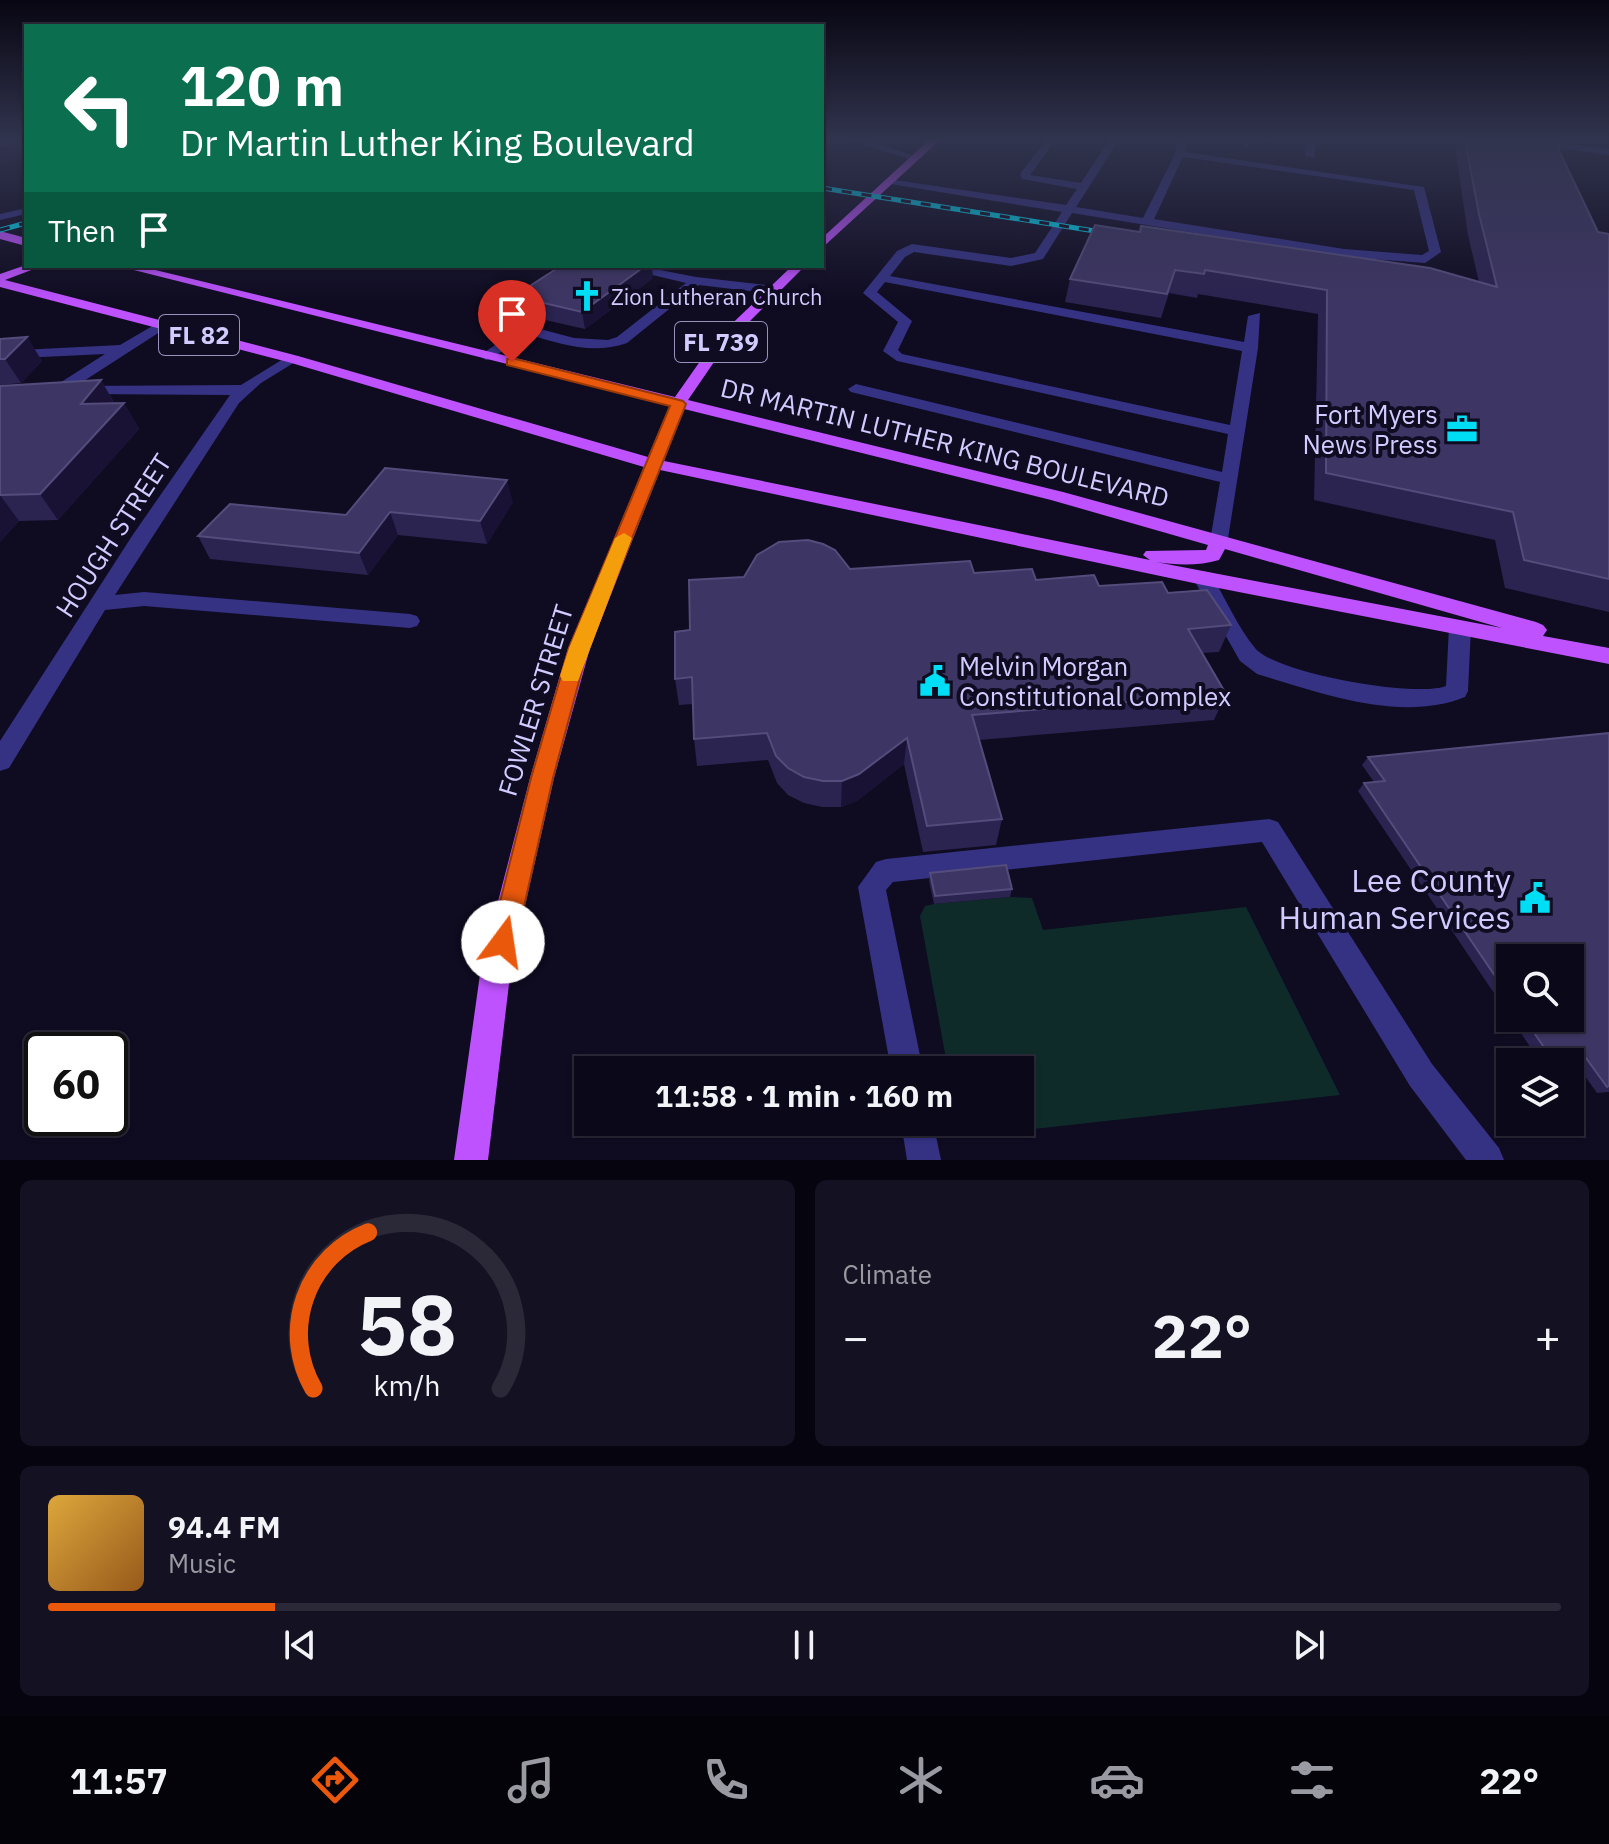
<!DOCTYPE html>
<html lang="en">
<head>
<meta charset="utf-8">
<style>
	body { margin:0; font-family:"IBM Plex Sans",sans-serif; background:#141122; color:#f1f3f6; height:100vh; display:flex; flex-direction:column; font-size:30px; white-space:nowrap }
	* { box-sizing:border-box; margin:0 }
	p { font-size:26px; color:#9a9aa2 }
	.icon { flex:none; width:44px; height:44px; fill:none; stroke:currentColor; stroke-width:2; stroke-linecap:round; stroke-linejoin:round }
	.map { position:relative; height:1160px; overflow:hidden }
	.side { display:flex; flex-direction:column; gap:20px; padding:20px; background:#06040e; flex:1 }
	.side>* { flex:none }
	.guide { position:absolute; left:24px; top:24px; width:800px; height:244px; border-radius:0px; box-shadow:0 2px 6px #0004,0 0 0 2px #2b2938; background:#0b6e4f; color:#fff; overflow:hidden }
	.fabs { position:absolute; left:1496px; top:944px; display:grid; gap:16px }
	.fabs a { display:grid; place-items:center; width:88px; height:88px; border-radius:0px; background:#0b0819; box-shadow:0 2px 6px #0004,0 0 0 2px #2b2938; font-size:40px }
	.speed { position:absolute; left:24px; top:1032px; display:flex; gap:16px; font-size:40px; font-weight:700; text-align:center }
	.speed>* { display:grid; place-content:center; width:104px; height:104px; border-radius:50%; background:#0b0819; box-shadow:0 2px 6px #0004,0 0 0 2px #2b2938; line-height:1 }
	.speed .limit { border:4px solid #111; border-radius:12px; background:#fff; color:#111 }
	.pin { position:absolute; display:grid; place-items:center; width:68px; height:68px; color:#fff; margin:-82px -34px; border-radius:50% 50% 50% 0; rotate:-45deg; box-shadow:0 0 8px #0007 }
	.pin .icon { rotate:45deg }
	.me { position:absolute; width:88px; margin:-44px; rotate:14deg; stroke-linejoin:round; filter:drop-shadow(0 0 6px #0008) }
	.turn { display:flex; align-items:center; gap:28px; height:168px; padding:0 24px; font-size:36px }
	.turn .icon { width:104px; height:104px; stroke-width:2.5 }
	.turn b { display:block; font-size:56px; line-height:68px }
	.then { display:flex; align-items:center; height:76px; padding:0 24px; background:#0003; gap:16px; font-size:30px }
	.big { font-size:60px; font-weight:700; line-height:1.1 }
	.side .widget { flex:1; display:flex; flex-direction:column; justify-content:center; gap:12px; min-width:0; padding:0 28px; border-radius:12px; background:#141122 }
	.side .dial { align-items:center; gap:0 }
	.dial svg { height:208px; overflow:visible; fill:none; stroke:#2b2938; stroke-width:7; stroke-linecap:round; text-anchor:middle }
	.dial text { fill:#f1f3f6; stroke:none }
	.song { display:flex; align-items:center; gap:24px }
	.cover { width:96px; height:96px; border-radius:12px; background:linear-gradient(135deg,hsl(40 70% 55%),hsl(30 70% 35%)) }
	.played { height:8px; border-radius:4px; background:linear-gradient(90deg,#ea580c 15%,#2b2938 15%) }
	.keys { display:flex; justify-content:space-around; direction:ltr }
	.heat { display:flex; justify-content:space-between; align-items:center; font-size:44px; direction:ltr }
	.side .tiles { flex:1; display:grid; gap:20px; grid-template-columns:1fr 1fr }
	.widget:last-child { grid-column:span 2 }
	.trip { position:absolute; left:574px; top:1056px; width:460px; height:80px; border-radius:0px; background:#0b0819; box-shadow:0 2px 6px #0004,0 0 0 2px #2b2938; font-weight:700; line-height:80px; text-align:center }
	.menu { display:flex; height:128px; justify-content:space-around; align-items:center; background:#04030a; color:#9a9aa2 }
	.menu .icon { width:56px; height:56px }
	.menu .active { color:#ea580c }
	.menu b { font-size:36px; color:#f1f3f6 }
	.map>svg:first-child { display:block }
</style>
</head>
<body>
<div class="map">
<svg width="1609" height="1160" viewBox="0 0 1609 1160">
	<rect width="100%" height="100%" fill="#0f0b21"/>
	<!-- green -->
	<polygon fill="#0e2b2a" points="1010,897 1032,898 1043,930 1246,907 1340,1095 961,1137 958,1122 1020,1122 1020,1070 948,1070 920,916 925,906 934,904"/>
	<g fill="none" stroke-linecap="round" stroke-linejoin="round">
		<!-- minor -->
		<g fill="#353284" fill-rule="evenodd">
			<polygon points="848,140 865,140 921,158 916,161"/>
			<path d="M1046,140H1056L1030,175L1081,183L1109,140H1119L1076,207L1143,218L1175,154L1177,140H1187L1185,152L1424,187L1441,252L1425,263L1344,257L1072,213L1043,259L1011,266L914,252L905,257L890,276L1244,342L1248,316L1260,313L1258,348L1227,545H1213L1210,541L1220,482L851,392L848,389L856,384L1222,472L1228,434L897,361L883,351L898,322L863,293L897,251L912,244L1011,258L1035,253L1062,212L891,184L887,183V179L1066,205L1077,189L1022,179L1020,174ZM1183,157L1414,190L1429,251L1422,255L1344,249L1154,219ZM885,282L1242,351L1230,425L902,354L898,350L912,321L877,292Z"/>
			<polygon points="1243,140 1253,140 1247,147 1242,144"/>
			<polygon points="1306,140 1316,140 1314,158 1305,156"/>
			<polygon points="1503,140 1535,140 1609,149 1609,155"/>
			<polygon points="26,208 26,214 0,220 0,214"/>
			<path d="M615,266H640L696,277L774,286L781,290L774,294L699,285L627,343C592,355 561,344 527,334L491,359L486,360L479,356L525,325L574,338L608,340L617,337L686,283Z"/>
			<polygon points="161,321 168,325 166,328 76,386 241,385 288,356 293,355 300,359 261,383 239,403 115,595 144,592 410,614 417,616 420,621 417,626 410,628 144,606 105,610 9,768 0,771 0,741 132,536 230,395 81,394 76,392 75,386 60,394 52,389 55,386 105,354 0,359 0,351 120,345"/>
			<path d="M1203,571L1210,573C1225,597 1237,626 1255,648C1275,673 1415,698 1446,686L1449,627L1453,622H1467L1471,627L1468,691L1465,697C1401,723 1320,693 1257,674L1240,661L1193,578Z"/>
			<polygon points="1269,819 1278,822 1432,1064 1499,1148 1504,1160 1466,1160 1410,1086 1262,842 893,882 886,890 923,1070 891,1070 858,887 876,862 886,859"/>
			<polygon points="901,1122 933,1122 941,1160 907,1160"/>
		</g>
		<!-- major -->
		<g fill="#be52ff" fill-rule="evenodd">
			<polygon points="929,140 940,140 822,248 822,238"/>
			<polygon points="0,231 26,238 26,246 0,239"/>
			<path d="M26,265L42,266L5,280L298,356L648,457L670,405L118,266H139L675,397L715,340L792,266H805L725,346L688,400L1063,492L1536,622L1543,625L1547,630L1543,636L1609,648V664L1203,585L660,470L590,648L554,778L511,967L488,1160H454L481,967L530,778L568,648L644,467L288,362L0,287V274ZM684,409L1051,500L1208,545L1206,550L1146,551L1143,555L1150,560L664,461ZM1225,549L1502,628L1156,562C1176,565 1199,566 1219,560Z"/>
		</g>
		<defs>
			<g id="rail">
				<polyline points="822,188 1114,234"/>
				<polyline points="0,230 26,223"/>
			</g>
		</defs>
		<!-- rail casing -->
		<use href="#rail" stroke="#00def6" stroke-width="5"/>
		<!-- rail -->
		<use href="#rail" stroke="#0f0b21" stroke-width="3" stroke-dasharray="10" stroke-linecap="butt"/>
	</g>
	<!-- wall -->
	<g fill="#2b2350">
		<polygon points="1454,140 1554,140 1598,232 1609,234 1609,612 1505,588 1495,540 1314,500 1318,314 1198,294 1197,298 1169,293 1161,318 1065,302 1070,279 1095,225 1479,282 1468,235"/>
		<polygon points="653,278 585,329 518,314 514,296"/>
		<polygon points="27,337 42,361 21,383 0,385 0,339"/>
		<polygon points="101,380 115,404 124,403 139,429 58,520 19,521 0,542 0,386"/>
		<polygon points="513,502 487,544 398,535 368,575 210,559 198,536 346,515"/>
		<polygon points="850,569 974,573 1168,593 1231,625 1219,652 1202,653 1226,694 1214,720 979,740 1002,819 996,845 923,852 904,764 857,801 841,807 822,807 804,803 788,795 777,783 768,760 697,766 694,739 693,704 679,705 675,679 690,630"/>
		<polygon points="1609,733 1609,1092 1597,1093 1577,1065 1570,1066 1570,1062 1540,1062 1511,1018 1570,1018 1510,958 1510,1017 1358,791 1364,783 1374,782 1362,765 1368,757"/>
		<polygon points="930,873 1012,889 1010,897 934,904 929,881"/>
	</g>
	<!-- shaded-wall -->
	<g fill="#191235">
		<polygon points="20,140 26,140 26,156 0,164 0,146"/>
		<polygon points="645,266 652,266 653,278 585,329 582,312"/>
		<polygon points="27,337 42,361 21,383 5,359"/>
		<polygon points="101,380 115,405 81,404"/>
		<polygon points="124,403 139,429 58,520 40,494"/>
		<polygon points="507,480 513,502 487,544 480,521"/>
		<polygon points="0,495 19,521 0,542"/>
		<polygon points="390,512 398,535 368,575 359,553"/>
		<polygon points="907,738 904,764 857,801 841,807 842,781"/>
	</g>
	<!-- building -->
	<g fill="#3d3563" stroke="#544c7b" stroke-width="2">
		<polygon points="0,140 20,140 0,146"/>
		<polygon points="1465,140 1554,140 1598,232 1609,234 1609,579 1524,560 1513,512 1326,473 1327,290 1205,270 1204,274 1175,270 1167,294 1070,279 1095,225 1140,232 1141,226 1430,268 1497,287 1479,214"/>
		<polygon points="561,266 645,266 582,312 514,296"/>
		<polygon points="27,337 5,359 0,359 0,339"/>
		<polygon points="101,380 81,404 124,403 40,494 0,495 0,386"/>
		<polygon points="385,468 507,480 480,521 390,512 359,553 198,536 230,504 346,515"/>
		<polygon points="808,540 823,544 835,550 850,569 970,561 974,573 1032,569 1036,580 1094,575 1099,586 1162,582 1168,593 1207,590 1231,625 1188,629 1226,694 972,715 1002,819 927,826 907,738 859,774 842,781 823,781 804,777 788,768 776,756 767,733 694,739 692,677 675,679 675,632 690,630 689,580 744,577 757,555 779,542"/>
		<polygon points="1609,733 1609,1086 1607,1087 1586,1058 1554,1062 1524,1018 1570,1018 1570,958 1510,958 1510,998 1364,783 1385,781 1368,757"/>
		<polygon points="1006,865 1012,889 935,896 930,873"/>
	</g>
	<!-- sky -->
	<linearGradient id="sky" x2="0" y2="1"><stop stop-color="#080612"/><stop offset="0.46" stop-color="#31344e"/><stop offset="1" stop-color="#31344e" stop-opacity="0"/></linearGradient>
	<rect width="1609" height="303" fill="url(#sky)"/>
	<!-- route -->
	<polygon fill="#ea580c" stroke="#983908" stroke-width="2" points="512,358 683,401 686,404 588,648 553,778 516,942 512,951 503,954 493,951 490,942 531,778 569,648 670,406 507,365 507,359"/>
	<!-- slow -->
	<polygon fill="#f59e0b" points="624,533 632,538 578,681 563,681 560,676 569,648 615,538"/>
	<!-- icons -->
	<defs>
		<symbol id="church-bare" viewBox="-9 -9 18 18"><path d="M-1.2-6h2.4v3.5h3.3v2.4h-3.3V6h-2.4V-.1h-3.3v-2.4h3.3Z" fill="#00def6" stroke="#0f0b21" stroke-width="2.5" paint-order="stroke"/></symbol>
		<symbol id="office-bare" viewBox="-9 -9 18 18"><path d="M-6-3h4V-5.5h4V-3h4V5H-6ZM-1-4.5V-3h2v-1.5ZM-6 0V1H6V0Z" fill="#00def6" stroke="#0f0b21" stroke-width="2.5" paint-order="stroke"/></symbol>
		<symbol id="civic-bare" viewBox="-9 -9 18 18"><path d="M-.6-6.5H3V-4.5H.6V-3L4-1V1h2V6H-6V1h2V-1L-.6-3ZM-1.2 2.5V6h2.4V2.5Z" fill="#00def6" stroke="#0f0b21" stroke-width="2.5" paint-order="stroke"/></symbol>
	</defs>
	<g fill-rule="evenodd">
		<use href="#church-bare" x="565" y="274" width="44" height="44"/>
		<use href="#office-bare" x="1440" y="407" width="44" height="44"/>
		<use href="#civic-bare" x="913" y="659" width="44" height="44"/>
		<use href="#civic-bare" x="1513" y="876" width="44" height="44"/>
	</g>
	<g text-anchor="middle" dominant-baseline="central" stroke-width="8" stroke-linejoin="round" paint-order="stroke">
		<!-- far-poi labels -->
		<g font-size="22" fill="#d1cbff" stroke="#0f0b21" text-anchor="start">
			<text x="611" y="296">Zion Lutheran Church</text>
		</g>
		<!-- shield labels -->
		<g fill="#0f0b21" stroke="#9791bc" stroke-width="2">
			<rect x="159" y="315" width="80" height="40" rx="6"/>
			<rect x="675" y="322" width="92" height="40" rx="6"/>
		</g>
		<g font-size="24" font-weight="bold" fill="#d1cbff">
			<text x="199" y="335">FL 82</text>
			<text x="721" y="342">FL 739</text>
		</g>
		<!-- poi labels -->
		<g font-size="26" fill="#d1cbff" stroke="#0f0b21" text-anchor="end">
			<text x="1438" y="414">Fort Myers<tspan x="1438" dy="30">News Press</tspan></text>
			<text x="959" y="666" text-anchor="start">Melvin Morgan<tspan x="959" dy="30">Constitutional Complex</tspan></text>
		</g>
		<!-- street labels -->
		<g font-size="26" fill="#d1cbff" stroke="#0f0b21">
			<text transform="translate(945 442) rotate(14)">DR MARTIN LUTHER KING BOULEVARD</text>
			<text transform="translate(113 535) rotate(-57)">HOUGH STREET</text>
			<text transform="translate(535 700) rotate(-73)">FOWLER STREET</text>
		</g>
		<!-- near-poi labels -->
		<g font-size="32" fill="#d1cbff" stroke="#0f0b21" text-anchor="end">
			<text x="1511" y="880">Lee County<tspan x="1511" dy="37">Human Services</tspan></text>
		</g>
	</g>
</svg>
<div class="fabs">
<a><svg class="icon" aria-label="search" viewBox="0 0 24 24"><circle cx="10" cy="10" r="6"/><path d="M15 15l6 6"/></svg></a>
<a><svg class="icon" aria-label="layers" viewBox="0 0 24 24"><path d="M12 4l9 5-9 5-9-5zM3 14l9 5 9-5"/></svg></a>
</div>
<div class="speed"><div class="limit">60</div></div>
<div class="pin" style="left:512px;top:362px;background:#d93025"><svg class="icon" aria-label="arrive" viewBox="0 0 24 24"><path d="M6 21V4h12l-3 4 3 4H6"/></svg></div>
<svg class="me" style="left:503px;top:942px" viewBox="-20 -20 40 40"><circle r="19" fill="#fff"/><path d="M0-13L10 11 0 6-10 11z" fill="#ea580c"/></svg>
<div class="trip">11:58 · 1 min · 160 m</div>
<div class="guide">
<div class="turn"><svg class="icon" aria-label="left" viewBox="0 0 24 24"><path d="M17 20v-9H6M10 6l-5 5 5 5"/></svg><div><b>120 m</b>Dr Martin Luther King Boulevard</div></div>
<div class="then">Then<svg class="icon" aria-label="arrive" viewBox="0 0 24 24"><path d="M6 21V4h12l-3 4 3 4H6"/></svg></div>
</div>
</div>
<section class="side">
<div class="tiles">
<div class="widget dial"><svg viewBox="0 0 100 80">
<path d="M14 69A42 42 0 1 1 86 69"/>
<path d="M14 69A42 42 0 0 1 35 9" stroke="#ea580c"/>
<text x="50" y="56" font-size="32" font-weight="700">58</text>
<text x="50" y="72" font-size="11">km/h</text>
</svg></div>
<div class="widget"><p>Climate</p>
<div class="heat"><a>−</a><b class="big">22°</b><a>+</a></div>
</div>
<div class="widget">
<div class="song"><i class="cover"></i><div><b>94.4 FM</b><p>Music</p></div></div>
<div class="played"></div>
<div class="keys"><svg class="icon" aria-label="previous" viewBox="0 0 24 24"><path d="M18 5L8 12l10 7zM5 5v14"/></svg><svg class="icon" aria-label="pause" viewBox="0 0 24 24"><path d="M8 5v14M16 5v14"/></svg><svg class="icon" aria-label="next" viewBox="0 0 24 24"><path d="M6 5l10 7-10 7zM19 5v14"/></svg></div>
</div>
</div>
</section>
<nav class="menu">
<b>11:57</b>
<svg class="icon active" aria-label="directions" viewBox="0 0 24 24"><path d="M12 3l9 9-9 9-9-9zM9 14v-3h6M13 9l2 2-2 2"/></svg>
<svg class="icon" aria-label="music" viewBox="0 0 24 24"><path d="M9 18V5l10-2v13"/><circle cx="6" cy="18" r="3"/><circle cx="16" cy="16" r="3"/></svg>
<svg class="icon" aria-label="phone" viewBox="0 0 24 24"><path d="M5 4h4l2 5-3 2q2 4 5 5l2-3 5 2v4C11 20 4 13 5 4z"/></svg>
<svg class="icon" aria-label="climate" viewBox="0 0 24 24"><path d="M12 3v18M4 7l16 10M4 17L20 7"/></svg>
<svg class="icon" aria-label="car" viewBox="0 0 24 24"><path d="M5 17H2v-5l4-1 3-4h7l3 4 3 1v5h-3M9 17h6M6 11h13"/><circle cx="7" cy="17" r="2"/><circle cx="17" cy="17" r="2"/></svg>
<svg class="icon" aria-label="filters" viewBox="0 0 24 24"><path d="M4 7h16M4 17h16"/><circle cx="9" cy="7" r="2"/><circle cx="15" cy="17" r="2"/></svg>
<b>22°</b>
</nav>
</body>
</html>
